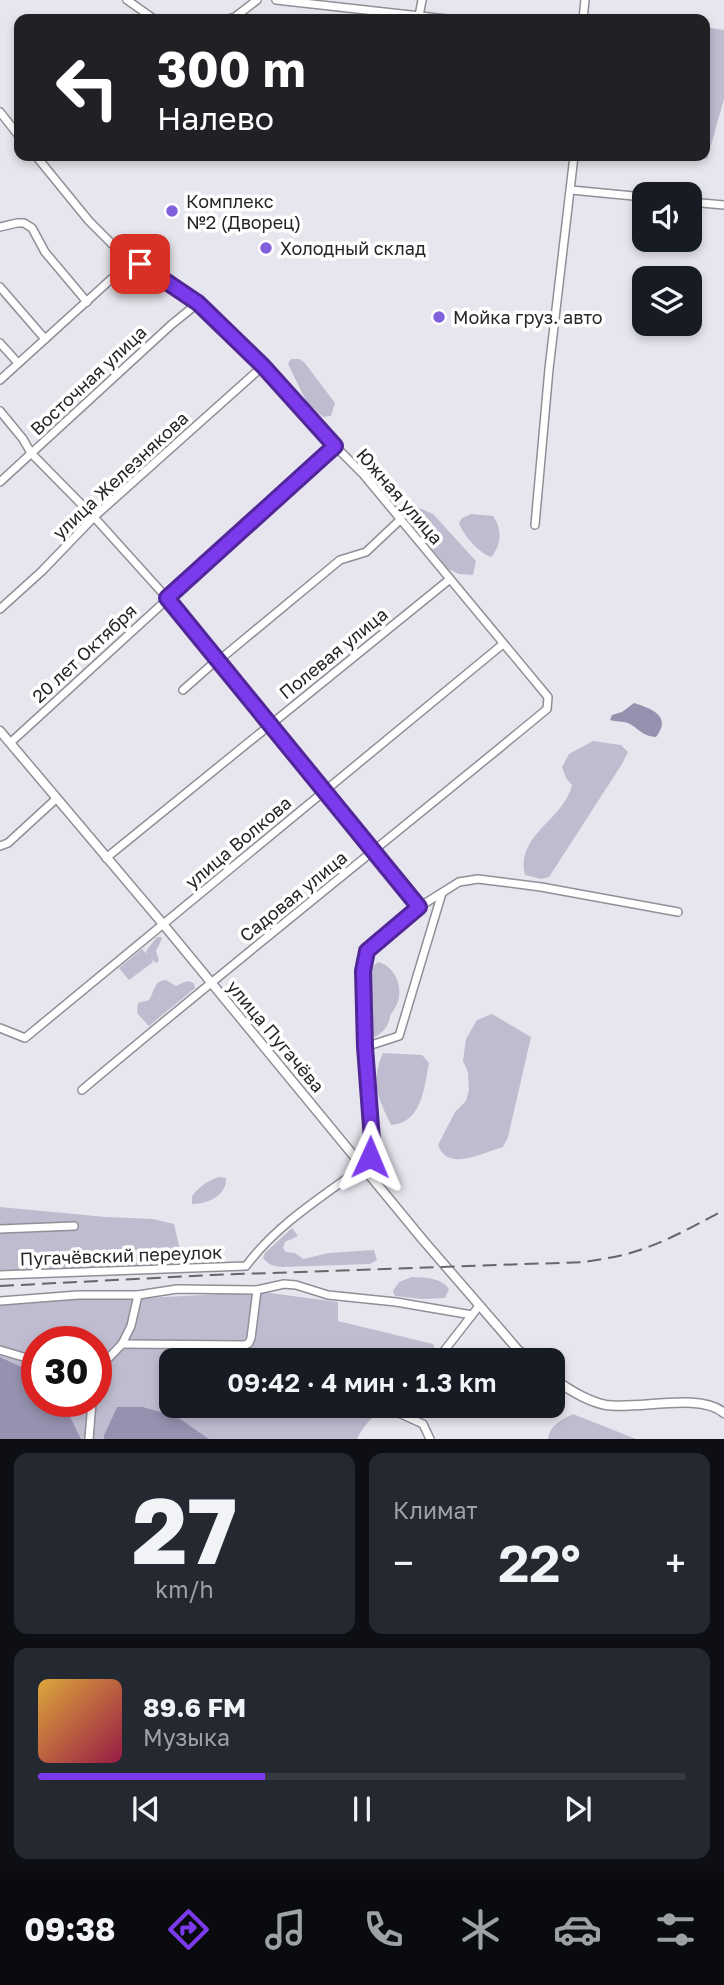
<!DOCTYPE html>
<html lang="ru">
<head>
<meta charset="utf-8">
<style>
	body { margin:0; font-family:"Golos Text",sans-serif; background:#242831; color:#f1f3f6; height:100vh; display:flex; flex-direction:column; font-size:26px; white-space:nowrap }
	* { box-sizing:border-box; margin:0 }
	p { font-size:23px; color:#9ea1a6 }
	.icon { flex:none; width:38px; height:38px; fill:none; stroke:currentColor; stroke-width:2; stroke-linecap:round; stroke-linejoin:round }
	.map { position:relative; height:1439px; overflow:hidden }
	.side { display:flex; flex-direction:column; gap:14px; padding:14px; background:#0d0f14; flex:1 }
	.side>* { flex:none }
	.banner { position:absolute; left:14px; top:14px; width:696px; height:147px; border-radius:14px; box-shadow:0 4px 10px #0003; background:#202124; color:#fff; overflow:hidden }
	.controls { position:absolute; left:632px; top:182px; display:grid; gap:14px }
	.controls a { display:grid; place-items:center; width:70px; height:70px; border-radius:14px; background:#171b24; box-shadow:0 4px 10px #0003; font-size:35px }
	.speed { position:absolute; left:21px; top:1326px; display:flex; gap:14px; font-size:35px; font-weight:700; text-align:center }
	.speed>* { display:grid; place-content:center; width:91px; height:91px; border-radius:50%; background:#171b24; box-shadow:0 4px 10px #0003; line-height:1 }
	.speed .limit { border:10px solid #d22; background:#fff; color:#111 }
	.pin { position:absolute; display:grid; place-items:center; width:60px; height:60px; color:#fff; margin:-30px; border-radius:14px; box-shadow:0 4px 10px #0006 }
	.me { position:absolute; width:77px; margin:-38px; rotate:1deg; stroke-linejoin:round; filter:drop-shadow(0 0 5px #0008) }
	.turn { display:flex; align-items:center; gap:24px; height:147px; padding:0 28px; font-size:32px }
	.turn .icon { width:91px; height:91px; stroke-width:2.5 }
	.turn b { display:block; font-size:49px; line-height:60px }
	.big { font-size:52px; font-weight:600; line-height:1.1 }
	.side .card { flex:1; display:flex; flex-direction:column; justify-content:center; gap:10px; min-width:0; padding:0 24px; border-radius:14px; background:#242831 }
	.side .dial { align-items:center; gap:0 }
	.dial b { font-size:91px; line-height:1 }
	.song { display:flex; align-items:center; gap:21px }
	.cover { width:84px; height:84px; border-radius:10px; background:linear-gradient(135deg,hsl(40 70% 55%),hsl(340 70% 35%)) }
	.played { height:7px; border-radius:4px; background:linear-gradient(90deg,#7c3aed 35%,#363941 35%) }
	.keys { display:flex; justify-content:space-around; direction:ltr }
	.heat { display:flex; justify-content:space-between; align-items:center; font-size:38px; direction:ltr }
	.side .tiles { flex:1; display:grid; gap:14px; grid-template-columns:1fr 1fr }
	.card:last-child { grid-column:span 2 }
	.trip { position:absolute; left:159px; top:1348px; width:406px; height:70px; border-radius:14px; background:#171b24; box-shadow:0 4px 10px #0003; font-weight:600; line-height:70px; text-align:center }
	.menu { display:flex; height:112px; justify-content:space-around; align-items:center; background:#090b0e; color:#9ea1a6 }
	.menu .icon { width:49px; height:49px }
	.menu .on { color:#7c3aed }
	.menu b { font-size:32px; color:#f1f3f6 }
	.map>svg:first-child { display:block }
</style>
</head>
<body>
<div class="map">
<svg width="724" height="1439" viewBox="0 0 724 1439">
	<rect width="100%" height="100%" fill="#e7e6ee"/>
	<!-- green -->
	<g fill="#bfbcd0">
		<polygon points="705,27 724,30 724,99 707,159 690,156 705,156"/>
		<polygon points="291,359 299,359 304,362 335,403 331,416 323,417 307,403 288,364"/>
		<polygon points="417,507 433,514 476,561 473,575 459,574 448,569 412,524 410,513"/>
		<path d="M471,514L493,516C502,529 502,545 491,557C479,553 463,535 459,523L462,518Z"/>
		<path d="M593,741L621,745L628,752L622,764L549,877L541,879L525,875C515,835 563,821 572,785L566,778L562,767L569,754Z"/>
		<polygon points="157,937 161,937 162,939 156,951 159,961 156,963 151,959 153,962 129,980 119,968 142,949 147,954 146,951"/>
		<path d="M378,962C395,966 404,988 397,1004C395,1008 393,1011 391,1014C389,1020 388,1026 384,1030C381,1033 378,1035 375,1037L370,1035L372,1021C364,1008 364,971 378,962Z"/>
		<path d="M166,980L176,986C183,983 188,978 194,984L195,988L149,1026L137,1013L138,1003L149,1000C155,991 153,981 166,980Z"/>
		<path d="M492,1014L531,1037L508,1137L503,1147C483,1152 448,1173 438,1145L455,1112L466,1101L469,1090L468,1072L463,1061L466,1039L477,1020Z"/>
		<path d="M383,1053L422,1055L429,1063C424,1088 422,1123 391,1125C378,1098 370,1082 383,1053Z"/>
		<path d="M219,1177L226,1178C227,1196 207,1204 192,1204V1196C200,1186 207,1181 219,1177Z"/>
		<polygon points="0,1207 106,1217 153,1219 174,1224 185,1272 0,1279"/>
		<path d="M292,1228L298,1236L285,1242L283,1248L286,1252L295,1253L303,1259L329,1253L374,1250L377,1260L370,1264L282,1267C273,1266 269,1265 263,1258L265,1253Z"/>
		<path d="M412,1277C426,1278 440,1277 449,1289L445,1298L422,1299L395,1296L393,1291L399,1282Z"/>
		<path d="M262,1292L338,1302V1321L433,1344L435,1350L432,1360H172V1405H392C376,1412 365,1423 357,1439H209L176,1416L143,1407H117L104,1435V1439H81L63,1402H96V1342H37V1374L0,1357V1303L70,1298L125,1299Z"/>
		<path d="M573,1414L636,1439H548C549,1426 562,1419 573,1414Z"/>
	</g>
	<!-- water -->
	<g fill="#9691af">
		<path d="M634,703C650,708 673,716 656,737C644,737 638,728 628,723C623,721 615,722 610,720L612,715L622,712Z"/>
		<polygon points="0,1357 37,1374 37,1402 63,1402 81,1439 0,1439"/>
		<polygon points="117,1407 143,1407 176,1416 209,1439 104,1439 104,1435"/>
	</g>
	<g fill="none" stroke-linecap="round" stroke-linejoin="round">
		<defs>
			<g id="minor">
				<polyline points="127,0 154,19"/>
				<polyline points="276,0 447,19"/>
				<polyline points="419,16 422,0"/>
				<polyline points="228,19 235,17 257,0"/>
				<polyline points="583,19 585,0"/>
				<polyline points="0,112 19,136"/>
				<path d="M36,156L89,221L130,262L140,264L198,303L263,366L335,446L363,474L548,697L547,709C392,837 235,961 82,1090"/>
				<polyline points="571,190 644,197"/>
				<polyline points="690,202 724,205"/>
				<polyline points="0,227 17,223 24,223 32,228 45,252 87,302"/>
				<polyline points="0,287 45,339"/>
				<polyline points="0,343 18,363"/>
				<polyline points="0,380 130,262"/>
				<polyline points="0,411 23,439 31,453 94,517 167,598 419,907"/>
				<polyline points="0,482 171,325 198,303"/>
				<polyline points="535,525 549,369 574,156"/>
				<polyline points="0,609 42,571 94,517 263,366"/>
				<polyline points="218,661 340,560 366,552 401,519"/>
				<polyline points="183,690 217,660"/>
				<polyline points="10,743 335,446"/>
				<polyline points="0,846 8,843 57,798"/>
				<polyline points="106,858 450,579"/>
				<polyline points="0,1028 25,1038 503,644"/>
				<polyline points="365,1047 399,1036 442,893"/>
				<polyline points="0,1229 74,1226"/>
				<path d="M0,1275L246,1266C278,1223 325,1195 368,1163L370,1157L372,1140L365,1047L363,971L367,951L419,907L459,882L478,879L541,887L678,912"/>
				<polyline points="0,1301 78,1295 138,1295 177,1289 257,1290 284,1284 296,1285 328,1295 396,1302 472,1315"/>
				<polyline points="122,1344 245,1345 249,1343 251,1338 257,1290"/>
				<polyline points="0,1350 37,1361"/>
				<polyline points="437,1360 479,1306"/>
				<polyline points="96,1371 122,1344 131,1326 138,1295"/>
				<polyline points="404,1405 400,1410 401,1414 423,1424 430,1439"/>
				<polyline points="89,1439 92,1402"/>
			</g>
			<g id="tertiary">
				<polyline points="0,731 163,924 423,1240 518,1350 530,1360"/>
				<path d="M553,1378C569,1390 586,1401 606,1405C638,1410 700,1392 724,1413"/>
			</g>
		</defs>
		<!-- minor casing -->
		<use href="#minor" stroke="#908f97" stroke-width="10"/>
		<!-- tertiary casing -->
		<use href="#tertiary" stroke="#908f97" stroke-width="11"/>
		<!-- minor -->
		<use href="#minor" stroke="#fff" stroke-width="7"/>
		<!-- tertiary -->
		<use href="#tertiary" stroke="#fff" stroke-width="8"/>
		<!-- rail -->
		<path stroke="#66666a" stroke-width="2" stroke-dasharray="14 7" stroke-linecap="butt" d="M0,1286L212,1275L585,1262C597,1260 610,1258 623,1255C659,1246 692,1227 724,1210"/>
	</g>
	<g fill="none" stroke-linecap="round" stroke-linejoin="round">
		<defs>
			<polyline id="route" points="140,264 198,303 263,366 335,446 167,598 419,907 367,951 363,971 365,1047 372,1140 370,1157"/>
		</defs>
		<!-- route casing -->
		<use href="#route" stroke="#51269a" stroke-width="18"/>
		<!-- route -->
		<use href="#route" stroke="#7c3aed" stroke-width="12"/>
	</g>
	<!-- markers -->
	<g fill="#8160db" stroke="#fff" stroke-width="2.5">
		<circle cx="172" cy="211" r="7"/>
		<circle cx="266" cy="248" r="7"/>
		<circle cx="439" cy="317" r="7"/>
	</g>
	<g text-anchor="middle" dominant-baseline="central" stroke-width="7" stroke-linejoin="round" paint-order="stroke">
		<!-- poi labels -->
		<g font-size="18" fill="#262629" stroke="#fff" text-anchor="start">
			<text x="186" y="201">Комплекс<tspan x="186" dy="21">№2 (Дворец)</tspan></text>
			<text x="280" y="248">Холодный склад</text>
			<text x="453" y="317">Мойка груз. авто</text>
		</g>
		<!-- street labels -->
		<g font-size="18" fill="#262629" stroke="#fff">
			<text transform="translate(88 380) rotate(-43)">Восточная улица</text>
			<text transform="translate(120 475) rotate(-43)">улица Железнякова</text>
			<text transform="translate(400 496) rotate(49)">Южная улица</text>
			<text transform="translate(84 653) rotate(-43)">20 лет Октября</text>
			<text transform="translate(333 653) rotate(-39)">Полевая улица</text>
			<text transform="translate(238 842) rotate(-40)">улица Волкова</text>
			<text transform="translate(293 896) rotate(-39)">Садовая улица</text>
			<text transform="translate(276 1036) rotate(50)">улица Пугачёва</text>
			<text transform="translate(121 1255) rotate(-2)">Пугачёвский переулок</text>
		</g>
	</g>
</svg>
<div class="controls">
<a><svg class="icon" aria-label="sound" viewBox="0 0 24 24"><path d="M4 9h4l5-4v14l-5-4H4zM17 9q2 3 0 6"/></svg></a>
<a><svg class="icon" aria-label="layers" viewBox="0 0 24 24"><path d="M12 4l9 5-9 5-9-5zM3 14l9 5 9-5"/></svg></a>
</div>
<div class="speed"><div class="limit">30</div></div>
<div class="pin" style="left:140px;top:264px;background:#d93025"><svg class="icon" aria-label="arrive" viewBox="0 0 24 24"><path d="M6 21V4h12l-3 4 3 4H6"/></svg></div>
<svg class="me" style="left:370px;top:1157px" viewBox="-20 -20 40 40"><path d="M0-17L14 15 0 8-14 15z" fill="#7c3aed" stroke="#fff" stroke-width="4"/></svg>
<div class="trip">09:42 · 4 мин · 1.3 km</div>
<div class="banner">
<div class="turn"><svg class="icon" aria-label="left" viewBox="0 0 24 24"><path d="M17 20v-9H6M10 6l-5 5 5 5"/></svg><div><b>300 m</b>Налево</div></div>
</div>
</div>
<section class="side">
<div class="tiles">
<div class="card dial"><b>27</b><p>km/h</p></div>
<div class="card"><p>Климат</p>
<div class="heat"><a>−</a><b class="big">22°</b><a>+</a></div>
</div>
<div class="card">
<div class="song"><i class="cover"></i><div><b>89.6 FM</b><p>Музыка</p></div></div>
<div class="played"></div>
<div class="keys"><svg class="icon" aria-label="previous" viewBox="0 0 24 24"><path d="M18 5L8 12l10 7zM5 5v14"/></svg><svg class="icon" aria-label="pause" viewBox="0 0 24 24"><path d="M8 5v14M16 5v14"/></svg><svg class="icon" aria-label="next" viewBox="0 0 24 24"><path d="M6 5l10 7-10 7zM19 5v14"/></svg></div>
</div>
</div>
</section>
<nav class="menu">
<b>09:38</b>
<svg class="icon on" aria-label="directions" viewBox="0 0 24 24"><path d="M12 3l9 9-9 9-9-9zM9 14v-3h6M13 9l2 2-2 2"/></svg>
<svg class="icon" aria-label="music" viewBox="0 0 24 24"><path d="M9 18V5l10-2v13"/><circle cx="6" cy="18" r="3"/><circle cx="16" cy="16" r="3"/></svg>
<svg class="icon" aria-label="phone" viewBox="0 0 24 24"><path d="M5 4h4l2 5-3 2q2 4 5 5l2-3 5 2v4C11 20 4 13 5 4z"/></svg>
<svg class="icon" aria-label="climate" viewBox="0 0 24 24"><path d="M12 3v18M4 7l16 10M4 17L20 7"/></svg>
<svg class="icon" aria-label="car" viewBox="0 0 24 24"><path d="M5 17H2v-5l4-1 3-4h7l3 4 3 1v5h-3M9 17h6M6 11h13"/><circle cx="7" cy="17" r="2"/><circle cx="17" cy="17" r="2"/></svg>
<svg class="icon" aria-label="filters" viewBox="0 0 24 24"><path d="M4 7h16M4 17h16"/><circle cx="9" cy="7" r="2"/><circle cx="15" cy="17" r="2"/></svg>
</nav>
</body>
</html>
